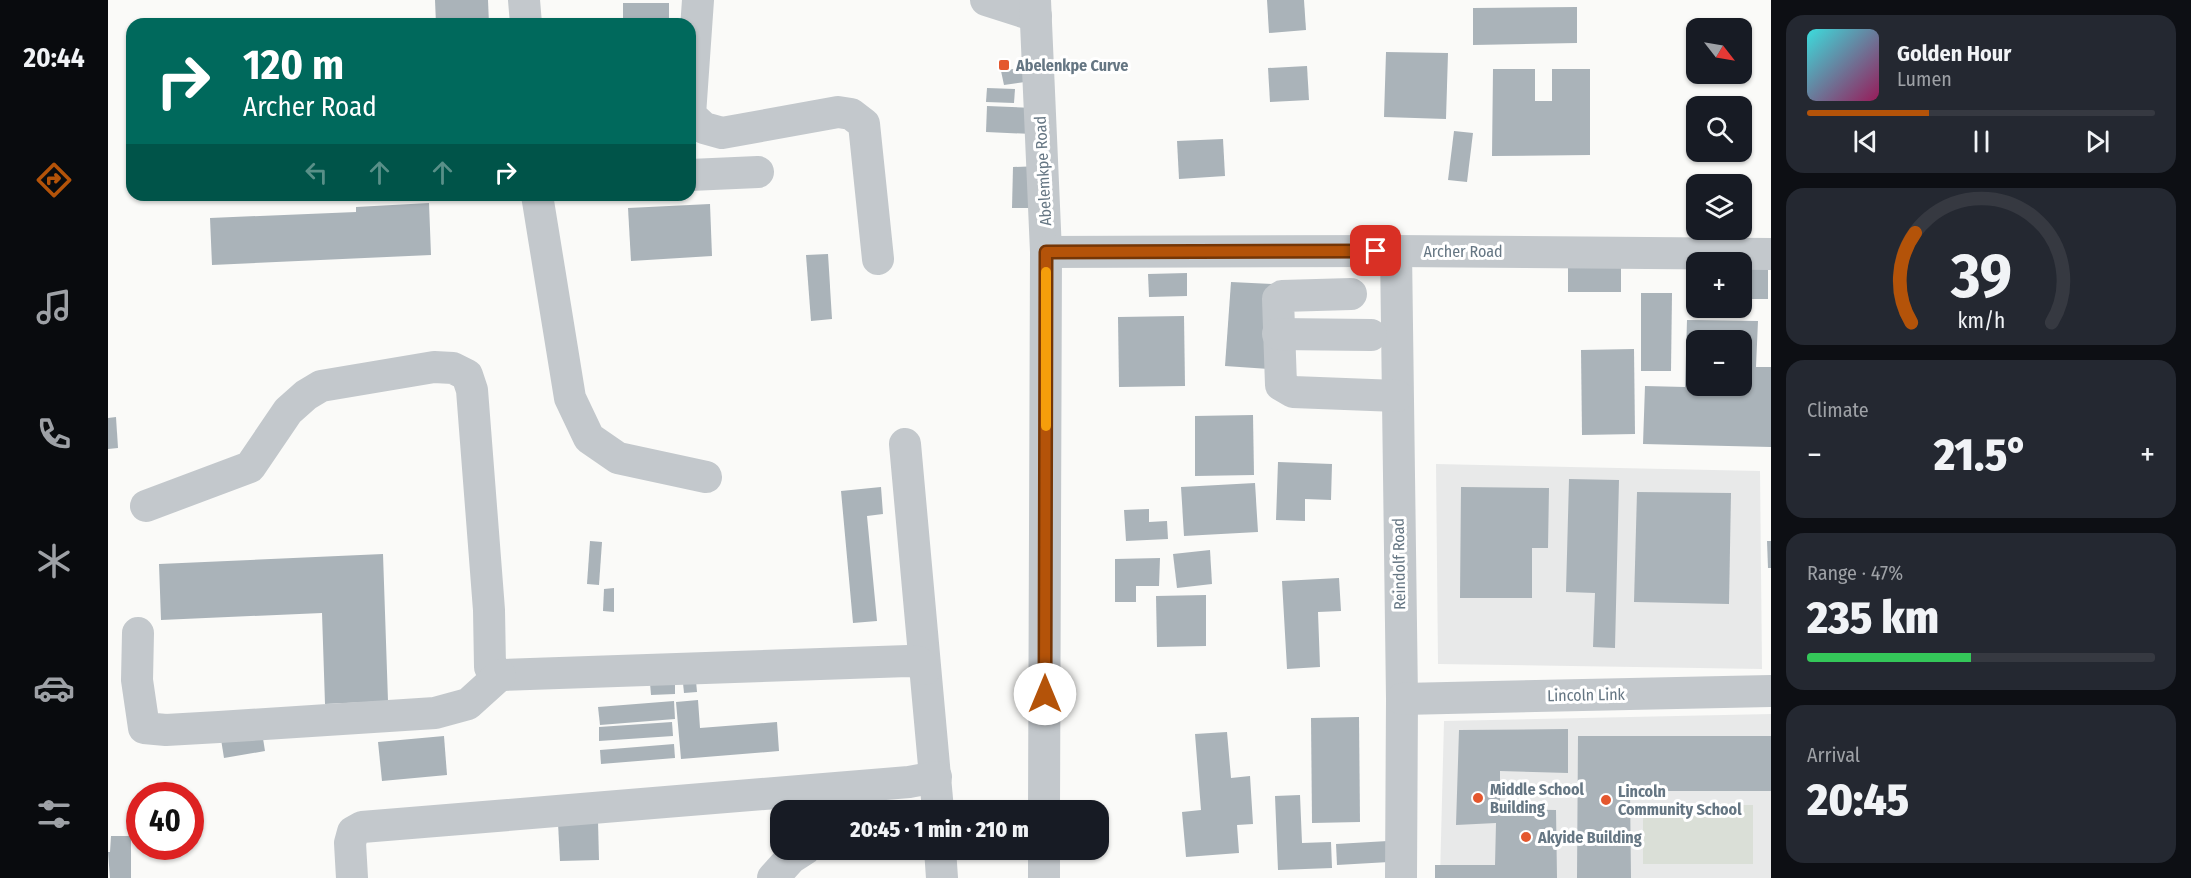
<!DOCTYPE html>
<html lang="en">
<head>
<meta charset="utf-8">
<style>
	body { margin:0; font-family:"Fira Sans Condensed",sans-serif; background:#242831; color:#f1f3f6; height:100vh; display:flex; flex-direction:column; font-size:22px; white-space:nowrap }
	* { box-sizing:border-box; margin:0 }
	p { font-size:20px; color:#9ea1a6 }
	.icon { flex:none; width:33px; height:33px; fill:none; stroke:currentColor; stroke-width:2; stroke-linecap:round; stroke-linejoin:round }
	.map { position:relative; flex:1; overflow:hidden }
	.panel { display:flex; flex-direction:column; gap:15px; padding:15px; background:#0d0f14; width:420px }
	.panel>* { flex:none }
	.guide { position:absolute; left:18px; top:18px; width:570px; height:183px; border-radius:18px; box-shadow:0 2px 4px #0004; background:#00695c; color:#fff; overflow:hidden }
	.needle { width:39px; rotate:121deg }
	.buttons { position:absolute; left:1578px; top:18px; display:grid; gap:12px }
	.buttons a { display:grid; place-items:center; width:66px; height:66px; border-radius:12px; background:#171b24; box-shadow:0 2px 4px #0004; font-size:30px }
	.speed { position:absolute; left:18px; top:782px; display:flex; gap:12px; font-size:30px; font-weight:700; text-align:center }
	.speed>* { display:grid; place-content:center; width:78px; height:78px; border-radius:50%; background:#171b24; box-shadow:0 2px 4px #0004; line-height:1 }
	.speed .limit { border:9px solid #d22; background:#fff; color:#111 }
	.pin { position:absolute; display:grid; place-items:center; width:51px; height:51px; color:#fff; margin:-26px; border-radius:12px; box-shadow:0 3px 9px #0006 }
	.me { position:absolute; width:66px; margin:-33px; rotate:0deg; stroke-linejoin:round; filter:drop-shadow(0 0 4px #0008) }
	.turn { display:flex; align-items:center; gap:21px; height:126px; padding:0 18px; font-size:27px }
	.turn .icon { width:78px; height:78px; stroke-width:2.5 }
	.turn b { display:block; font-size:42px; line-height:51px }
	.lanes { display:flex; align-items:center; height:57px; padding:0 18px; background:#0003; justify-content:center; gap:30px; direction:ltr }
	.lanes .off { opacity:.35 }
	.big { font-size:45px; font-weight:800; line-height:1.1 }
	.panel .card { flex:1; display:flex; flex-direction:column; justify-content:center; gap:9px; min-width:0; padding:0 21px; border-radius:18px; background:#242831 }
	.panel .dial { align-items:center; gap:0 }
	.dial svg { height:156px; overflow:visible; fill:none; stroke:#363941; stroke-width:7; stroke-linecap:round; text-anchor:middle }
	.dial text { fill:#f1f3f6; stroke:none }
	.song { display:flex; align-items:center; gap:18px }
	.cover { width:72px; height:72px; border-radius:9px; background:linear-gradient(135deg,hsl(180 70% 55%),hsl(330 70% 35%)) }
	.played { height:6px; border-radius:3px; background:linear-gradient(90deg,#b45309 35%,#363941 35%) }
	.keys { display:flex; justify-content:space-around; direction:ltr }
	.heat { display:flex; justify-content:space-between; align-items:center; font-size:33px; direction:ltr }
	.charge { height:9px; border-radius:4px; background:linear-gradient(90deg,#34c759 47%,#363941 0) }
	.trip { position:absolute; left:662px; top:800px; width:339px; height:60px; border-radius:18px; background:#171b24; box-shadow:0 2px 4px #0004; font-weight:800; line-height:60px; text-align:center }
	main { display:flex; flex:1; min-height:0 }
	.tabs { display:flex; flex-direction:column; width:108px; justify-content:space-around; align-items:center; background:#090b0e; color:#9ea1a6 }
	.tabs .icon { width:42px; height:42px }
	.tabs .on { color:#b45309 }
	.tabs b { font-size:27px; color:#f1f3f6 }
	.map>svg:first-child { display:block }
</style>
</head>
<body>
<main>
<nav class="tabs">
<b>20:44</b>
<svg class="icon on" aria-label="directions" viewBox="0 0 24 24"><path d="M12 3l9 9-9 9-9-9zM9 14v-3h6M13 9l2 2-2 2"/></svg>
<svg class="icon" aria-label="music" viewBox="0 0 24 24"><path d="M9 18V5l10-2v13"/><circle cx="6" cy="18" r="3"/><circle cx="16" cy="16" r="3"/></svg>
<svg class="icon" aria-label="phone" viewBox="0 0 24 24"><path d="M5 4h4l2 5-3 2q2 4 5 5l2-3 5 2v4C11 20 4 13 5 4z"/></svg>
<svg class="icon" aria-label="climate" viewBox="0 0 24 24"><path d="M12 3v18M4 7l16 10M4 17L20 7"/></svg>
<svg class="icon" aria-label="car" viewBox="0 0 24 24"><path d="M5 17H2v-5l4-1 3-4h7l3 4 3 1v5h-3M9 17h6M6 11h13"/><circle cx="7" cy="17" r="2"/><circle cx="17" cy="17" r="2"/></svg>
<svg class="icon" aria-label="filters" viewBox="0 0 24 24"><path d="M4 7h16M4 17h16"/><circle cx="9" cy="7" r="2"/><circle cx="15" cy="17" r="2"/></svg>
</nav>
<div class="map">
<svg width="1663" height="878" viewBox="0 0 1663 878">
	<rect width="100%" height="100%" fill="#fafaf8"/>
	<!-- built -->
	<g fill="#e8e9e9">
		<polygon points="1328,464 1652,471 1654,669 1330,664"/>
		<polygon points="1663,714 1663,878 1332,878 1336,721"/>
	</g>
	<!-- green -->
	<rect fill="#dadfd7" x="1535" y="805" width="110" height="59"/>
	<!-- building -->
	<g fill="#aab3b9" fill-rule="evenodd">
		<polygon points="327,0 380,0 381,24 328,24"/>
		<polygon points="1159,0 1196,0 1198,30 1161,33"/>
		<rect x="515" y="3" width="46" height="21"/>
		<polygon points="1469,7 1469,43 1365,45 1365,8"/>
		<polygon points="1278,52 1340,53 1338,119 1276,117"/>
		<polygon points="921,61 924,81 896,85 893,71 911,68 910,63"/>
		<polygon points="1199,66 1201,100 1162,102 1160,68"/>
		<polygon points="1385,69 1427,69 1427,101 1444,101 1444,69 1482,69 1482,155 1384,156"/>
		<polygon points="879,88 907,89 906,103 878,102"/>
		<polygon points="879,106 926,108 924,134 878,132"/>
		<polygon points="1346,131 1365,133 1359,182 1340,180"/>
		<polygon points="1115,139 1117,176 1071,179 1069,141"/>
		<polygon points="932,166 932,208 904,208 905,167"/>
		<polygon points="321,203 323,255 104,265 102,218 248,212 248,207"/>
		<polygon points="602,204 604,256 523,261 520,208"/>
		<polygon points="720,254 724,319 703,321 698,255"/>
		<polygon points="1581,261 1588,261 1588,299 1580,299"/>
		<rect x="1634" y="261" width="26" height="38"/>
		<rect x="1460" y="267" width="53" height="25"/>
		<polygon points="1079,273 1079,296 1041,297 1040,274"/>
		<polygon points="1123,282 1166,284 1161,369 1117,366"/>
		<polygon points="1533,293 1564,293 1563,371 1533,371"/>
		<polygon points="1076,316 1077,386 1011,387 1010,317"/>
		<path d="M1579,320L1650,321L1648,367H1663V447L1535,444L1537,386L1577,387ZM1588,340H1634V386H1588Z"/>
		<polygon points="1526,349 1527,434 1474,435 1473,350"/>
		<polygon points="1145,415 1146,475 1087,476 1087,416"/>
		<polygon points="8,417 10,448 0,449 0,418"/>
		<polygon points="1170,462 1224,464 1223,500 1197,499 1197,521 1168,520"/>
		<polygon points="1461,479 1511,480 1507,648 1485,647 1487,593 1458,592"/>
		<polygon points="1147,483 1150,532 1076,536 1073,487"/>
		<polygon points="773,487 775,514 759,516 769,621 745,623 733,491"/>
		<polygon points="1353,487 1441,488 1440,548 1424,548 1424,598 1352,598"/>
		<polygon points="1529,492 1623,493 1621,604 1526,602"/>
		<polygon points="1041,509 1041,522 1059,521 1060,539 1018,541 1016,510"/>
		<polygon points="482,541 494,542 491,585 479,584"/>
		<polygon points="1659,541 1663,541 1663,568 1660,568"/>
		<polygon points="1102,550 1104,584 1069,588 1065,554"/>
		<polygon points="275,554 280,701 217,704 214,613 53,620 51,564"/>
		<polygon points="1052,558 1051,586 1028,586 1028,602 1007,602 1007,559"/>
		<polygon points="1231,578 1233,611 1210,612 1212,667 1179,669 1174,581"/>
		<polygon points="506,588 506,612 495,611 496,589"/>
		<polygon points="1098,595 1098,646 1049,647 1048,596"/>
		<polygon points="588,681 589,692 576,693 575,683"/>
		<polygon points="567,682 567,694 543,695 542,683"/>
		<polygon points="590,700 592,728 669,722 671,751 573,759 568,702"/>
		<polygon points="566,701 567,719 492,725 490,707"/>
		<polygon points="1251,717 1252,822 1204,823 1203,718"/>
		<polygon points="564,722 565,736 491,741 491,727"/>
		<polygon points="153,726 157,751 116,758 112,733"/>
		<polygon points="1460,729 1460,773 1392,771 1392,809 1448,810 1449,878 1327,878 1327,865 1387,865 1388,823 1348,825 1351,730"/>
		<polygon points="1119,732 1123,778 1142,776 1145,824 1129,825 1131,853 1078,857 1074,812 1093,810 1087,734"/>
		<polygon points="336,736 339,775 274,781 270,742"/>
		<polygon points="1470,736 1663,736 1663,791 1522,791 1523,878 1469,878"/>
		<polygon points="566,744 567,758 493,764 492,750"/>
		<polygon points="1192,795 1194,843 1223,842 1224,868 1170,870 1167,796"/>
		<polygon points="490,821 491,860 452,861 450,823"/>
		<polygon points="3,836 23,836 23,878 2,878 0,852 2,852"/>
		<polygon points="1280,841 1281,862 1229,865 1228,844"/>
	</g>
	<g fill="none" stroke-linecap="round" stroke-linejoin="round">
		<!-- minor -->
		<g stroke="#c3c8cc" stroke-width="32">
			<polyline points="416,0 418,24"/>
			<polyline points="590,0 582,115 596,128 614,133 730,112 743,114 756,124 770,259"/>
			<polyline points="878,0 928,16"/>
			<polyline points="927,0 938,252 936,810"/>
			<polyline points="582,175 650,172"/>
			<polyline points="429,195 462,398 481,438 510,458 598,477"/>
			<polyline points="1288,251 1294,699 1293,878"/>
			<polyline points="938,252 1288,251 1663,254"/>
			<polyline points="1243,294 1174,296 1170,299 1173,385 1185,392 1289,396"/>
			<polyline points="1170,334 1263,335"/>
			<polyline points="797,444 830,810"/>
			<polyline points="38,506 142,467 180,411 198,395 213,386 326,367 345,368 359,375 364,390 381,610 382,667 392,675 800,661 810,662 817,669"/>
			<polyline points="30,633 29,680 36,728 58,730 111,727 327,713 360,704 392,675"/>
			<polyline points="1294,699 1663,691"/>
			<polyline points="832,849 834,878"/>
			<polyline points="244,878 242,843 245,832 254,827 801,782 828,777"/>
			<polyline points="665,878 683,858 697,849"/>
			<polyline points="936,878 936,849"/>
		</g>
	</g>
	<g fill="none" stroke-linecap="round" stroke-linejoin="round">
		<defs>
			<polyline id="route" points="937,694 938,252 1268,251"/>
		</defs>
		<!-- route casing -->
		<use href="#route" stroke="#753606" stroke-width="15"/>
		<!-- route -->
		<use href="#route" stroke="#b45309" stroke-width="10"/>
		<!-- slow -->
		<polyline stroke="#f59e0b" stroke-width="10" points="938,426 938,272"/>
	</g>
	<!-- markers -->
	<g fill="#e4572e" stroke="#fff" stroke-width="2">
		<rect x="890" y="59" width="12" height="12" rx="3"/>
		<circle cx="1370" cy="798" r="6"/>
		<circle cx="1498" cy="800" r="6"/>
		<circle cx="1418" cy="837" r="6"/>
	</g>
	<g text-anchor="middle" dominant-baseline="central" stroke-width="6" stroke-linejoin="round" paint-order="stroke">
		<!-- poi labels -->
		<g font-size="16" font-weight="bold" fill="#657683" stroke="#fff" text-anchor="start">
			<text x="908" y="65">Abelenkpe Curve</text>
			<text x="1382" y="789">Middle School<tspan x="1382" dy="18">Building</tspan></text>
			<text x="1510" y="791">Lincoln<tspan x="1510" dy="18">Community School</tspan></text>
			<text x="1430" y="837">Akyide Building</text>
		</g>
		<!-- street labels -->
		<g font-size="16" fill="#657683" stroke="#fff">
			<text transform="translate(935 171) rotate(-93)">Abelemkpe Road</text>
			<text x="1355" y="251">Archer Road</text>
			<text transform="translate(1291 564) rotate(-91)">Reindolf Road</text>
			<text transform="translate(1478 695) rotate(-1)">Lincoln Link</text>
		</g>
	</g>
</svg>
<div class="buttons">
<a><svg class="needle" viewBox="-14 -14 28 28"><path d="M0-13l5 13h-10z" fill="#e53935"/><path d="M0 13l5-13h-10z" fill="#9ea1a6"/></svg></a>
<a><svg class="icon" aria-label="search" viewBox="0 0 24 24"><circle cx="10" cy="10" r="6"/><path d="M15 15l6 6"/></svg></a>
<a><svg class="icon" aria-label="layers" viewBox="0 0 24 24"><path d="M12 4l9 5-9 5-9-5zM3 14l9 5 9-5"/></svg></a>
<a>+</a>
<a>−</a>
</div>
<div class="speed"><div class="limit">40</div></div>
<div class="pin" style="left:1268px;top:251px;background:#d93025"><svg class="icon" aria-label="arrive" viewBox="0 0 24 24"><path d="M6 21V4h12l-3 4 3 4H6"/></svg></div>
<svg class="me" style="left:937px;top:694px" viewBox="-20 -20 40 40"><circle r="19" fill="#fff"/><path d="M0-13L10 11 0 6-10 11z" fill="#b45309"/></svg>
<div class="trip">20:45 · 1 min · 210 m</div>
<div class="guide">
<div class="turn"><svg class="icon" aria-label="right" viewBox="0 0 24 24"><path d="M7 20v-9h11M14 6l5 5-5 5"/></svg><div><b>120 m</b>Archer Road</div></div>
<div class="lanes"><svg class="icon off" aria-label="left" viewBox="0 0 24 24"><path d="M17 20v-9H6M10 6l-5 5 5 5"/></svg><svg class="icon off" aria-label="ahead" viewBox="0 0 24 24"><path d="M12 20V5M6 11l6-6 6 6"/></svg><svg class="icon off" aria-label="ahead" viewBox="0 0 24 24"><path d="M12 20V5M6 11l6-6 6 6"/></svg><svg class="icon" aria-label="right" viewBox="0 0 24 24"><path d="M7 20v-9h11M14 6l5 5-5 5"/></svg></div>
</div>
</div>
<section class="panel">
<div class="card">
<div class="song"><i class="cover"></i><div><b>Golden Hour</b><p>Lumen</p></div></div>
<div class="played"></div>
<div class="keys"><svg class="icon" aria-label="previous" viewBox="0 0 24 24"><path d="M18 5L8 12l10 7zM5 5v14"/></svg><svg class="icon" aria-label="pause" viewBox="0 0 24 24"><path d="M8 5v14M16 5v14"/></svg><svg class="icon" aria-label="next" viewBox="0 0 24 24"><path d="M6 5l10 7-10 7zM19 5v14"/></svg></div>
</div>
<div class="card dial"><svg viewBox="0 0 100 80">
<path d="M14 69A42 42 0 1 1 86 69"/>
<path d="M14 69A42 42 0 0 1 16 23" stroke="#b45309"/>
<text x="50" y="56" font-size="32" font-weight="700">39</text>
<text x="50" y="72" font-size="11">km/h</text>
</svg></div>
<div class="card"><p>Climate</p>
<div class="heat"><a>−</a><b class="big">21.5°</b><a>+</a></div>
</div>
<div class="card"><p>Range · 47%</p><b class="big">235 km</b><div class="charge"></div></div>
<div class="card"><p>Arrival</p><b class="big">20:45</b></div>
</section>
</main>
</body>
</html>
